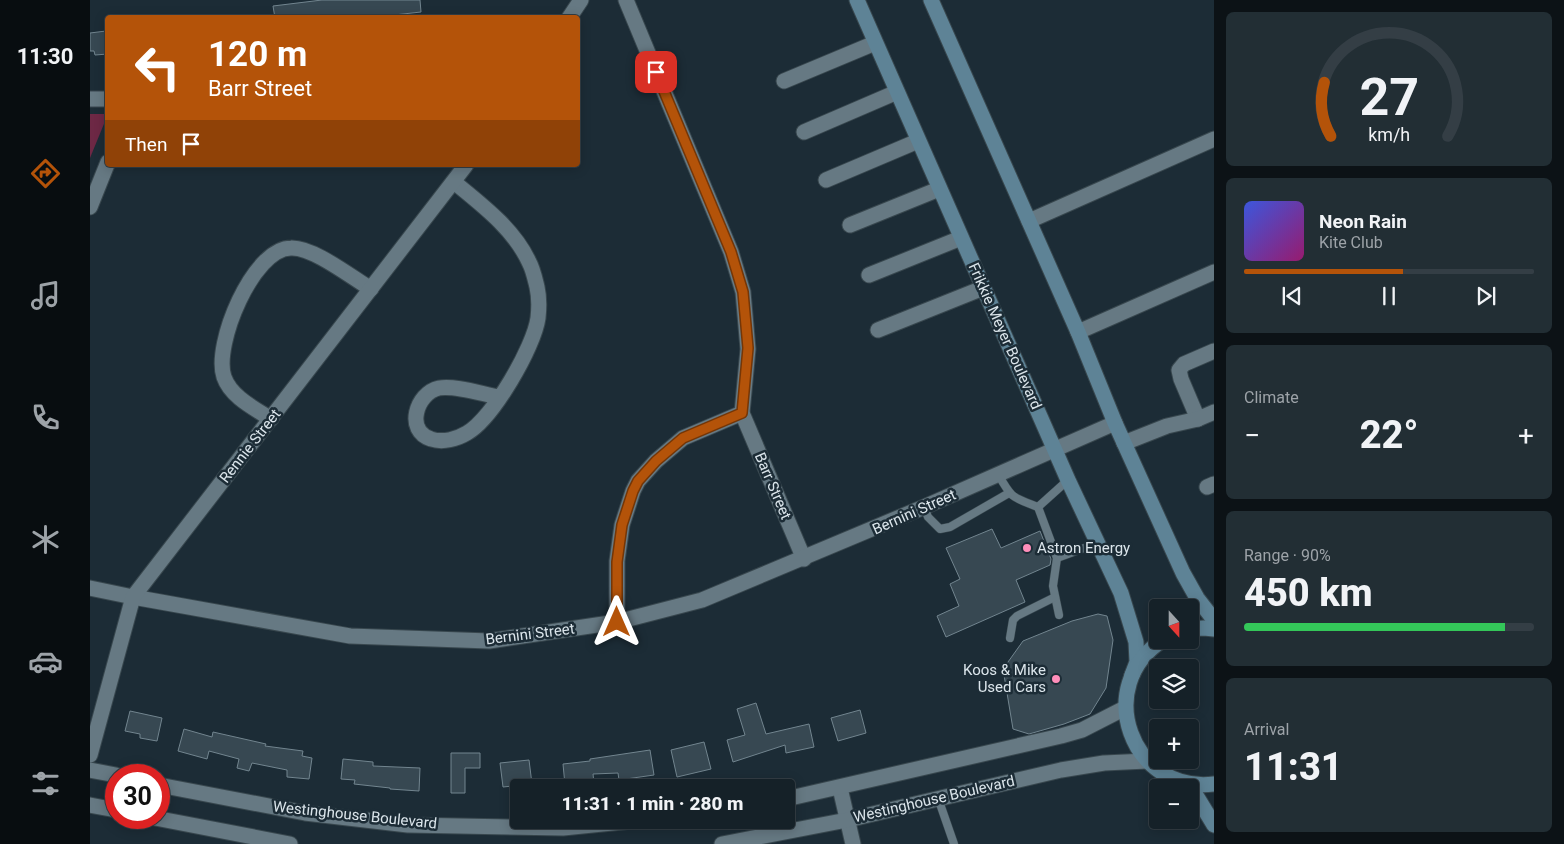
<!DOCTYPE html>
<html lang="en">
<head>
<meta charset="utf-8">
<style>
	body { margin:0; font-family:Roboto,sans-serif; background:#222e34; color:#f1f3f6; height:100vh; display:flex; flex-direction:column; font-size:19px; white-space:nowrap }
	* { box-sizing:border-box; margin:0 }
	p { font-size:16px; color:#9da3a8 }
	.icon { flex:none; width:28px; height:28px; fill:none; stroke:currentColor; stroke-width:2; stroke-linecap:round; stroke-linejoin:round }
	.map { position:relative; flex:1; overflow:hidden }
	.side { display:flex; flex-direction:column; gap:12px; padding:12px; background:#0c1216; width:350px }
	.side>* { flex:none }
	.top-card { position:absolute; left:15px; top:15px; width:475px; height:152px; border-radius:5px; box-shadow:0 2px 12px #0003,0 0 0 1px #343e45; background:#b45309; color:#fff; overflow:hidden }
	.needle { width:32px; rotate:159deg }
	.buttons { position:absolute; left:1059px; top:599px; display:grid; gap:10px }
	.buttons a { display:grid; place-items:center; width:50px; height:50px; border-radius:5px; background:#152128; box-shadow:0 2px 12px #0003,0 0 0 1px #343e45; font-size:25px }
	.speed { position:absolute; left:15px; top:764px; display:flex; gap:10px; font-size:25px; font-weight:700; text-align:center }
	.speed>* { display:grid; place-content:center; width:65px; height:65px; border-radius:50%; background:#152128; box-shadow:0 2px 12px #0003,0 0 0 1px #343e45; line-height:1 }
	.speed .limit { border:8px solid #d22; background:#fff; color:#111 }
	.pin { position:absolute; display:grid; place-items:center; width:42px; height:42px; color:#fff; margin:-21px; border-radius:10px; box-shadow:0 2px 8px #0006 }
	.me { position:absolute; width:55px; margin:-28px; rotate:0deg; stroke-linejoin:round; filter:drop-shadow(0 0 4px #0008) }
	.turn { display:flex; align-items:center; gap:18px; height:105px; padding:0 20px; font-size:22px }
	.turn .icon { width:65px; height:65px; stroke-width:2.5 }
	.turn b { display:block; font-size:35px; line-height:42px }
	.then { display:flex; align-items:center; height:48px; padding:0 20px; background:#0003; gap:10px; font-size:19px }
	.big { font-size:38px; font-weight:800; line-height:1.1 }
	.side .widget { flex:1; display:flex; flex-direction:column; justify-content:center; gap:8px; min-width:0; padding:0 18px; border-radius:8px; background:#222e34 }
	.side .dial { align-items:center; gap:0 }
	.dial svg { height:130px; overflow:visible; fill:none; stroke:#343e45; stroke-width:7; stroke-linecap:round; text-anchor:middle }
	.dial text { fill:#f1f3f6; stroke:none }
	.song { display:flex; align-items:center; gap:15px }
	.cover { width:60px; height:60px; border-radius:8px; background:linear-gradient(135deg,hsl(230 70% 55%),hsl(320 70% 35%)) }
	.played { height:5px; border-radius:2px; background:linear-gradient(90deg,#b45309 55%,#343e45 55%) }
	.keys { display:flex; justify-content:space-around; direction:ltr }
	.heat { display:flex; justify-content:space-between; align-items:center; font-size:28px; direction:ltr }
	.charge { height:8px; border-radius:4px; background:linear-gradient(90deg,#34c759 90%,#343e45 0) }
	.trip { position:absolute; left:420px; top:779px; width:285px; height:50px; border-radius:5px; background:#152128; box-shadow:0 2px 12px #0003,0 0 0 1px #343e45; font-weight:800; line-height:50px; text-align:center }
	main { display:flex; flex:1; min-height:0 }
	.dock { display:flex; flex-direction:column; width:90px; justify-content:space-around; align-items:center; background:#080d10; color:#9da3a8 }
	.dock .icon { width:35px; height:35px }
	.dock .current { color:#b45309 }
	.dock b { font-size:22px; color:#f1f3f6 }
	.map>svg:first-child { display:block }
</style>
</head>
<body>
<main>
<nav class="dock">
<b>11:30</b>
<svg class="icon current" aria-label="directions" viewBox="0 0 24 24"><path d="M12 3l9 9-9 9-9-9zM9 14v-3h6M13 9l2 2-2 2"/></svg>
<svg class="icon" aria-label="music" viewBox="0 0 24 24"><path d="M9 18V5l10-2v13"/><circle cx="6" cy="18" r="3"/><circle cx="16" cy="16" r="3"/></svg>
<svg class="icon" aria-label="phone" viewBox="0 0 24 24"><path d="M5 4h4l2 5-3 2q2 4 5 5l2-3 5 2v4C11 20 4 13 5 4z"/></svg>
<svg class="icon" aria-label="climate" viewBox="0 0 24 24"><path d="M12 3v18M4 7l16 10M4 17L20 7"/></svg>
<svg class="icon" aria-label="car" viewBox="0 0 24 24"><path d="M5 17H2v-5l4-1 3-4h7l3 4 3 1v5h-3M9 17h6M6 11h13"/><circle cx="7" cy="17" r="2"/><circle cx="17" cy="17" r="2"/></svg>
<svg class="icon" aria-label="filters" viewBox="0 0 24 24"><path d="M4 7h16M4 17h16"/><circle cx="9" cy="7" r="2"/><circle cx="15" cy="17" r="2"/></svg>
</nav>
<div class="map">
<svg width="1124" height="844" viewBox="0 0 1124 844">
	<rect width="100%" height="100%" fill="#1c2c36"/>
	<!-- green -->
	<polygon fill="#6d2845" points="0,114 18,114 0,158"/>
	<!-- building -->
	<g fill="#374852" stroke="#72858f">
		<polygon points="232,0 330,0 331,12 286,17 185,18 183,6"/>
		<polygon points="16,31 18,54 5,55 4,51 0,51 0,33"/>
		<polygon points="902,529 911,548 950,531 961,559 960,565 926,580 935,602 856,637 847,616 869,606 860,584 870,579 856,548"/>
		<polygon points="1008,614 1017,616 1023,640 1016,688 1000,714 974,724 939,734 923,729 913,669 933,641 982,621"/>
		<polygon points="666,703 676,734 719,724 724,747 696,753 695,745 643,762 637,740 655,735 647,709"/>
		<polygon points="770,710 776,733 748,741 741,718"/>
		<polygon points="40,711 72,718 67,741 50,738 50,734 35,731"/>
		<polygon points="94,729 122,737 123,732 176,744 175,746 213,751 212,756 222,758 219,779 197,777 197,770 162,763 159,771 147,768 149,759 119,751 117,759 88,751"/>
		<polygon points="614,742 621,769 587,777 581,750"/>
		<polygon points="560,750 564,775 529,780 528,773 503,774 504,783 475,785 473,764 500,761 500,759"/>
		<polygon points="361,753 390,753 390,768 375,768 375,793 361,793"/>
		<polygon points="253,759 283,762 283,766 330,768 329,791 300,789 300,788 264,784 265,780 251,779"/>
		<polygon points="439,760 442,784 413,787 410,763"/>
	</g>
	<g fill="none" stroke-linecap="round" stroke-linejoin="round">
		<defs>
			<g id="service">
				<path d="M908,474C922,499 922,497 948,507"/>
				<polyline points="834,507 838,517 850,529 860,527 919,493"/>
				<polyline points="967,558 1008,543"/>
				<polyline points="969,615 963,586 967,558 948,507 978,480"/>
				<polyline points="920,638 923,620 927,616 965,597"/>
				<polyline points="848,798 864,844"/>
			</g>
			<g id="minor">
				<polyline points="536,0 641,252 653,292 658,349 652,413 714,559"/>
				<polyline points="479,18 491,0"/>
				<polyline points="694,81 785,43"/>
				<polyline points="0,99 18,99"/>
				<polyline points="714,132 807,92"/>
				<polyline points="736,180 828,141"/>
				<path d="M364,182C392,205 424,229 439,262C443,269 445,279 447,287C449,296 449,309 448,318C444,347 403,418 377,433C367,439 353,443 341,439C315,431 326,393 349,388C365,385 392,394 409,397"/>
				<polyline points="0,207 18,162"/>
				<polyline points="939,221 1124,139"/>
				<polyline points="760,225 849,189"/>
				<polyline points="779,275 871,238"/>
				<polyline points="788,330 893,288"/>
				<polyline points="988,332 1124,272"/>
				<path d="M181,419C164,408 141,397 134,377C123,345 163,248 201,248C223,247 261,277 281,289"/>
				<polyline points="1108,419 1091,379 1089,370 1094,364 1124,351"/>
				<polyline points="1034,443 1077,426 1108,419 1124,412"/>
				<polyline points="1117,487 1124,484"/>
				<polyline points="0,588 43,597 260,636 399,641 527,622 612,600 834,507 1025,423"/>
				<polyline points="527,622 527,561 532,525 543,491 548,481 566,461 593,438 652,413"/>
				<polyline points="0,755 43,597 376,165"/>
				<polyline points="750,788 763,844"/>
			</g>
			<g id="tertiary">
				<polyline points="0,770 26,775"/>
				<polyline points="69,785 215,813 318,825 473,828 552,820"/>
				<polyline points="696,799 971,736 992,730 1035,708"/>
				<polyline points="0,805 26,810"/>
				<polyline points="65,818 200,844"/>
				<polyline points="632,844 757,820 971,770 1014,763 1057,761"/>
			</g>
			<g id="secondary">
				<polyline points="767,0 978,480 1031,593 1046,642 1047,662 1042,675"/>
				<polyline points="841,0 988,332 1025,423 1093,573 1107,598 1124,620"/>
				<polyline points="1100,629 1114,628 1124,629"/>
				<path d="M1073,640C1002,685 1041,794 1124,784"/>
				<polyline points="1099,784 1124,825"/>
			</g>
		</defs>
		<!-- service casing -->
		<use href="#service" stroke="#38474e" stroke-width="9"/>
		<!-- minor casing -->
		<use href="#minor" stroke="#38474e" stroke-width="17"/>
		<!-- tertiary casing -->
		<use href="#tertiary" stroke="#38474e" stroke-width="17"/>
		<!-- secondary casing -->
		<use href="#secondary" stroke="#38474e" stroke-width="17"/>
		<!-- service -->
		<use href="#service" stroke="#667983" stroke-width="8"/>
		<!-- minor -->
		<use href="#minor" stroke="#667983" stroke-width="15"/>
		<!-- tertiary -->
		<use href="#tertiary" stroke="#667983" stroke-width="15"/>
		<!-- secondary -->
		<use href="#secondary" stroke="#5e8396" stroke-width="15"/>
	</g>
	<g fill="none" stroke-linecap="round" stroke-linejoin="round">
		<defs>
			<polyline id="route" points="527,622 527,562 532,525 543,491 548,481 566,461 593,438 652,413 658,348 653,292 641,252 566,72"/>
		</defs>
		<!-- route casing -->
		<use href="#route" stroke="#753606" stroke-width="12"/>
		<!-- route -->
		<use href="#route" stroke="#b45309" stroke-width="9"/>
	</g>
	<!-- markers -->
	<g fill="#ff8eba" stroke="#1c2c36" stroke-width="2">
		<circle cx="937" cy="548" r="5"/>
		<circle cx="966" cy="679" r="5"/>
	</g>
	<g text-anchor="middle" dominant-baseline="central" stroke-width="5" stroke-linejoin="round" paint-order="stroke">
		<!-- street labels -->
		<g font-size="15" fill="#dbe5eb" stroke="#1c2c36">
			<text transform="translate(915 336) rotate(66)">Frikkie Meyer Boulevard</text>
			<text transform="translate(160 446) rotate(-52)">Rennie Street</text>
			<text transform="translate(683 486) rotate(67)">Barr Street</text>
			<text transform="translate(824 512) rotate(-24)">Bernini Street</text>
			<text transform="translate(440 634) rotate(-7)">Bernini Street</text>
			<text transform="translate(844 799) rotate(-13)">Westinghouse Boulevard</text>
			<text transform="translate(265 815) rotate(6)">Westinghouse Boulevard</text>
		</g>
		<!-- poi labels -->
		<g font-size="15" fill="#dbe5eb" stroke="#1c2c36" text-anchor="start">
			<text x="947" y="548">Astron Energy</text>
			<text x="956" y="670" text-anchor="end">Koos &amp; Mike<tspan x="956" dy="17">Used Cars</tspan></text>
		</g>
	</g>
</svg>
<div class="buttons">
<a><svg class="needle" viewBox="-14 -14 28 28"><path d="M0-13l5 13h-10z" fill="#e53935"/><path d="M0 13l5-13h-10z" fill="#9da3a8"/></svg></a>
<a><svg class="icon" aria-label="layers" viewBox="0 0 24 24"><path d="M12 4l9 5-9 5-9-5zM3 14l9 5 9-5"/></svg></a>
<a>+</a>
<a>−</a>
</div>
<div class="speed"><div class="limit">30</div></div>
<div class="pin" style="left:566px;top:72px;background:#d93025"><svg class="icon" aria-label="arrive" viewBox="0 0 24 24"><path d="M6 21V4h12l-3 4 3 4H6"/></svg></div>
<svg class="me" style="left:527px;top:622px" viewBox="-20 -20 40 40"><path d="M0-17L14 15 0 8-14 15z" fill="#b45309" stroke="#fff" stroke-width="4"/></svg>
<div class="trip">11:31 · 1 min · 280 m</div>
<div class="top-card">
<div class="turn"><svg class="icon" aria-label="left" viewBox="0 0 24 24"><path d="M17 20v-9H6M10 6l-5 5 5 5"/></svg><div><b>120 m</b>Barr Street</div></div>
<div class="then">Then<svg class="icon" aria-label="arrive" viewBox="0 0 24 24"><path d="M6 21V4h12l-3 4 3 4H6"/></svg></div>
</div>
</div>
<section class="side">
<div class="widget dial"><svg viewBox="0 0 100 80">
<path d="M14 69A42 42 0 1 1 86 69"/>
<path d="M14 69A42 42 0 0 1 10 36" stroke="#b45309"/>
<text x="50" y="56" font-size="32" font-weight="700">27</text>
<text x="50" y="72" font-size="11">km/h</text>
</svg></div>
<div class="widget">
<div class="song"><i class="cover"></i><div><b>Neon Rain</b><p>Kite Club</p></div></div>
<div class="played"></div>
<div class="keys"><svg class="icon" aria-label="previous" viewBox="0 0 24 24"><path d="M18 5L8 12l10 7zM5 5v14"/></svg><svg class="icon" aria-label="pause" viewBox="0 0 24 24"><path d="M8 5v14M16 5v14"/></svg><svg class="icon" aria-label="next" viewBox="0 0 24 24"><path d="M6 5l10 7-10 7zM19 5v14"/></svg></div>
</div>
<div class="widget"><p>Climate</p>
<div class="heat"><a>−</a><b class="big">22°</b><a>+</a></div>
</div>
<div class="widget"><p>Range · 90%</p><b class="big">450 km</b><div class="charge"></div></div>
<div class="widget"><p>Arrival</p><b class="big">11:31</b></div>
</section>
</main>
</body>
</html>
